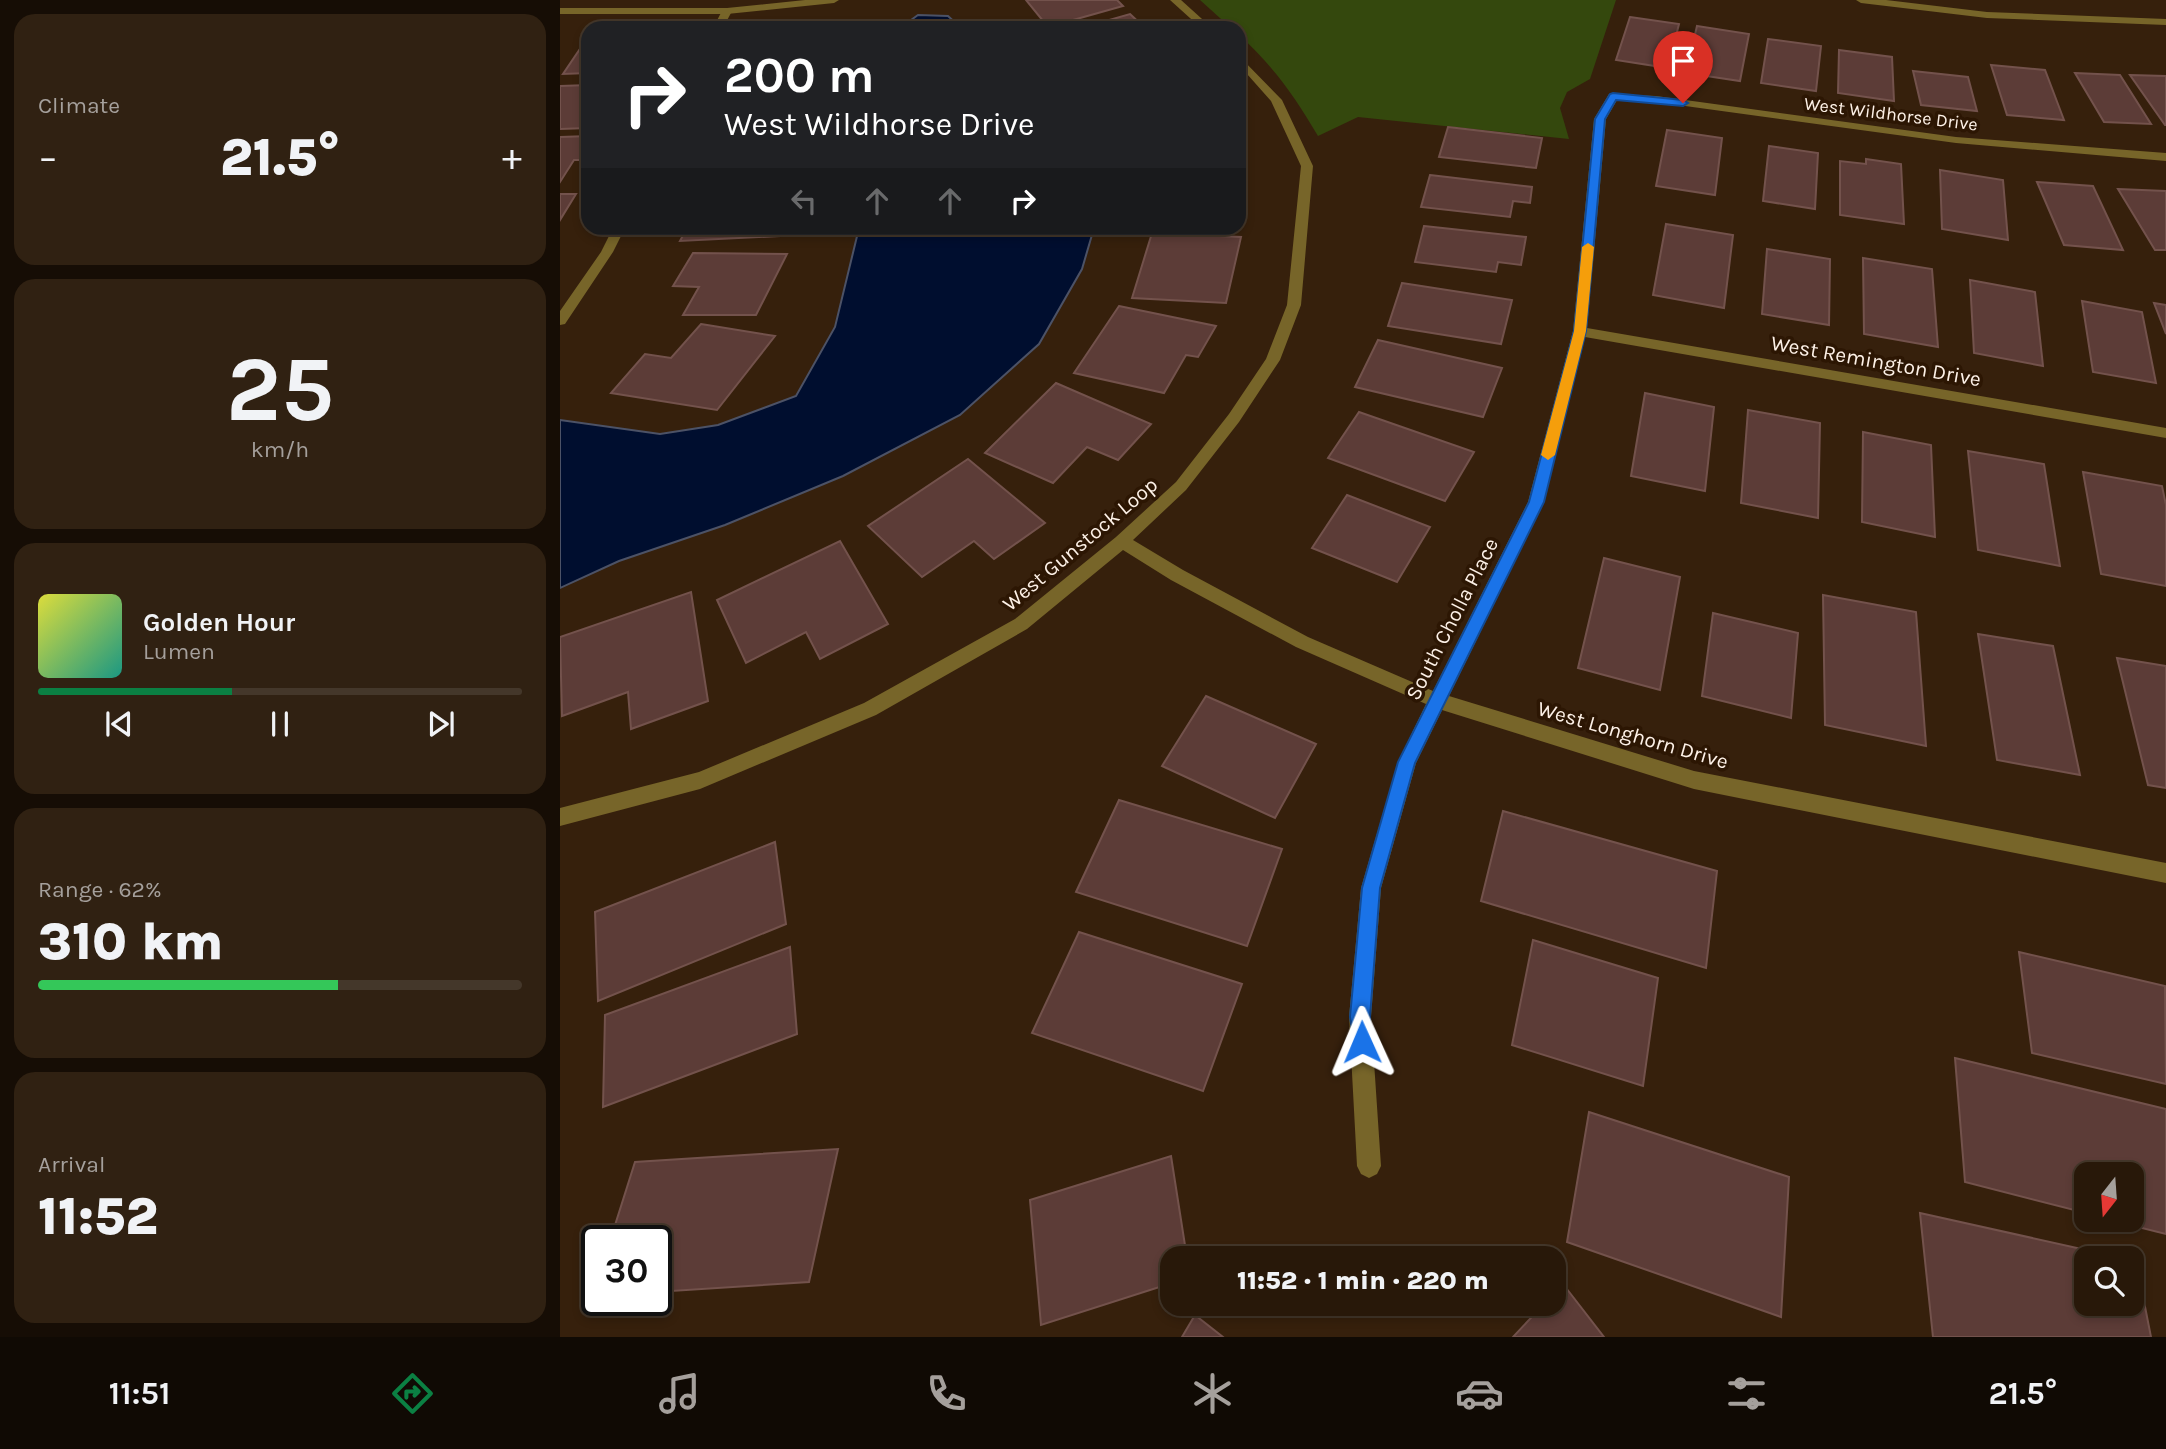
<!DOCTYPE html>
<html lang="en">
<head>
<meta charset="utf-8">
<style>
	body { margin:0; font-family:Karla,sans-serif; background:#302112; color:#f1f3f6; height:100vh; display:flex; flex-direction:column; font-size:26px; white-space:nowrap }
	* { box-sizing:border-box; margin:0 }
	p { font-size:23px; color:#a5a09c }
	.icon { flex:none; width:38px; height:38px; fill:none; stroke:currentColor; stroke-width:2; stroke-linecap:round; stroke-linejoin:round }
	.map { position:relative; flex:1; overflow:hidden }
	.panel { display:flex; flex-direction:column; gap:14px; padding:14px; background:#160d05; width:560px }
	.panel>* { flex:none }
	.banner { position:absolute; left:21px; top:21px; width:665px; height:214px; border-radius:21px; box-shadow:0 4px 10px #0003,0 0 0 2px #44372a; background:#202124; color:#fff; overflow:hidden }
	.needle { width:46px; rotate:197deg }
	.tools { position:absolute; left:1514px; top:1162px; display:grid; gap:14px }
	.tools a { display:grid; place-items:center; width:70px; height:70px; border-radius:14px; background:#281809; box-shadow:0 4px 10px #0003,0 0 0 2px #44372a; font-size:35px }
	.speed { position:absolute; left:21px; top:1225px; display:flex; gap:14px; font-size:35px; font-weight:700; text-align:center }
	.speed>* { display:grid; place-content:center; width:91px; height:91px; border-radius:50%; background:#281809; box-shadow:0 4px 10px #0003,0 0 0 2px #44372a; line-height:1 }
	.speed .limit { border:4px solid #111; border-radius:10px; background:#fff; color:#111 }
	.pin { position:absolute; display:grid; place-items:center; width:60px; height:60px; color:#fff; margin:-72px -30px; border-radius:50% 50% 50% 0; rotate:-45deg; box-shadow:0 0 7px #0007 }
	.pin .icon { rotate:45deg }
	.me { position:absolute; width:77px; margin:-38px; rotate:359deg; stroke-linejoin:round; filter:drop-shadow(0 0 5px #0008) }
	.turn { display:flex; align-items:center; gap:24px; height:147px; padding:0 28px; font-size:32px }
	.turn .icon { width:91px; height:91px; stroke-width:2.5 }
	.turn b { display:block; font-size:49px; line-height:60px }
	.lanes { display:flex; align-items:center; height:66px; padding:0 28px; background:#0003; justify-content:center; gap:35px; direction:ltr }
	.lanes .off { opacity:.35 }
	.big { font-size:52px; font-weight:800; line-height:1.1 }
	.panel .card { flex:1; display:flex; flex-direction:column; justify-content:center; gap:10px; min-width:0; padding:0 24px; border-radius:21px; background:#302112 }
	.panel .dial { align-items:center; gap:0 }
	.dial b { font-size:91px; line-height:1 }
	.song { display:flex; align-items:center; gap:21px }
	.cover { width:84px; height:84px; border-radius:10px; background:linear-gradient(135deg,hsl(60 70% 55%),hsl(170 70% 35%)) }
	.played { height:7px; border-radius:4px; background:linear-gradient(90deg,#0b8043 40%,#44372a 40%) }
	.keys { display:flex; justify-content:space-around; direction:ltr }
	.heat { display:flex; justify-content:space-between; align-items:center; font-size:38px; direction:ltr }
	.charge { height:10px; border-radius:5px; background:linear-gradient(90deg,#34c759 62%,#44372a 0) }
	.trip { position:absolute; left:600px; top:1246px; width:406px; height:70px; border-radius:21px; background:#281809; box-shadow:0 4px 10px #0003,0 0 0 2px #44372a; font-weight:800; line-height:70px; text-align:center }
	.dock { display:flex; height:112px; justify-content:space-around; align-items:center; background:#100a04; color:#a5a09c }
	.dock .icon { width:49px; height:49px }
	.dock .active { color:#0b8043 }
	.dock b { font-size:32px; color:#f1f3f6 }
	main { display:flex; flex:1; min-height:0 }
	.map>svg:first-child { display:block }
</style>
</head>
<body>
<main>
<section class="panel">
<div class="card"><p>Climate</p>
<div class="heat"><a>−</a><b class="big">21.5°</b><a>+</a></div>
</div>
<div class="card dial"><b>25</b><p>km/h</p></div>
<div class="card">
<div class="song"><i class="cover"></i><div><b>Golden Hour</b><p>Lumen</p></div></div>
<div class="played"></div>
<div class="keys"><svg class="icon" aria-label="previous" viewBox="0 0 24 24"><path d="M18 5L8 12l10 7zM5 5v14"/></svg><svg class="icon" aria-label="pause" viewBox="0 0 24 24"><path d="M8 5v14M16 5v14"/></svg><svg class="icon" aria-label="next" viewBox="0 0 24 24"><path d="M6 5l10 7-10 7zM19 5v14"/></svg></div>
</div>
<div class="card"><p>Range · 62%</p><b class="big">310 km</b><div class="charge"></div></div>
<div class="card"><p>Arrival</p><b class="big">11:52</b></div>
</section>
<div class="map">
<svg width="1606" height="1337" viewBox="0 0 1606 1337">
	<rect width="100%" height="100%" fill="#36200c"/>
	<!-- green -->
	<path fill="#34480d" d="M640,0H1056L1030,79L1007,92L1000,108L1009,139L798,117L758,136C734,95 714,67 679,35V28H671Z"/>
	<!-- water -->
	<g fill="#000e2f" stroke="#4c5266" stroke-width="2">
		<polygon points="358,15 388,16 401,28 340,28"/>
		<polygon points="299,228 534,228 522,269 479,344 400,415 283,476 165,525 59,561 0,588 0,420 100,434 158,425 236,396 275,327"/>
	</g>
	<!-- building -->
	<g fill="#5c3c37" stroke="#73524c" stroke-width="2">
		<polygon points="466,0 557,0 563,6 488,27"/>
		<polygon points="570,14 585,28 521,28"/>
		<polygon points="1070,17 1119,24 1108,68 1056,60"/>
		<polygon points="290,23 288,28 215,28 216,26"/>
		<polygon points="1137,26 1189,34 1180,81 1126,73"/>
		<polygon points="28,37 28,73 3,74"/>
		<polygon points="1208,39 1261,46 1256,91 1201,83"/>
		<polygon points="1279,50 1332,57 1334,101 1278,93"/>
		<polygon points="1431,65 1485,70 1504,120 1447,115"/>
		<polygon points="1353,71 1408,77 1417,111 1361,105"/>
		<polygon points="1515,73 1560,75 1591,124 1544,122"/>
		<polygon points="1570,75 1606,76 1606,125 1605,125"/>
		<polygon points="28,85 28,128 0,129 0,86"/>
		<polygon points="888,127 982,138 976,168 879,157"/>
		<polygon points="1107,130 1162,138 1155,195 1096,186"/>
		<polygon points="28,136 28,160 14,160 0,182 0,137"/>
		<polygon points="1209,146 1258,153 1255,209 1203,201"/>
		<polygon points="1306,159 1341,164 1344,224 1280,215 1280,161 1306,164"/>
		<polygon points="1380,170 1443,180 1448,240 1382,229"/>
		<polygon points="870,175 972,187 970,203 953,201 950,217 861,207"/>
		<polygon points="1477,182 1533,186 1563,250 1504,245"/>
		<polygon points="1558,189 1606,191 1606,250 1595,250"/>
		<polygon points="0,194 16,194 0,220"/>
		<polygon points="1106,224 1173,235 1164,308 1093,295"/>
		<polygon points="864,226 966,237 961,265 938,262 936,272 855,262"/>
		<polygon points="127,228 223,228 220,236 120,241"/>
		<polygon points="592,233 681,237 666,303 572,298"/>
		<polygon points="1207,249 1270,259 1269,325 1202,314"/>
		<polygon points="133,253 227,254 196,315 123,315 139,287 113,286"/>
		<polygon points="1303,258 1372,269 1378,347 1304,334"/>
		<polygon points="1410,280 1475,292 1483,366 1414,353"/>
		<polygon points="842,283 952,300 941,344 828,326"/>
		<polygon points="1522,301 1582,312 1596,383 1533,372"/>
		<polygon points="1594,303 1606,305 1606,334"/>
		<polygon points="559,306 656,326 638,357 626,355 604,393 514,373"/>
		<polygon points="141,324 215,336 157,410 51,393 85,354 111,358"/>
		<polygon points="818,340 942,368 923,417 795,387"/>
		<polygon points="496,383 591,424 558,460 527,447 493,483 425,453"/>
		<polygon points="1085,393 1154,407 1145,491 1071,476"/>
		<polygon points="1188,410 1260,423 1258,518 1181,503"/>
		<polygon points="799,412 914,452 885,501 768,458"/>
		<polygon points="1303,432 1371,445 1375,537 1302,522"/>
		<polygon points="1408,451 1484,464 1500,566 1418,550"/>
		<polygon points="408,459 485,523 434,559 414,541 362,577 308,526"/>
		<polygon points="1523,472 1602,486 1606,505 1606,586 1541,574"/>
		<polygon points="787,495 870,527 837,582 752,548"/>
		<polygon points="280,541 328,624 260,659 246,632 186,663 157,600"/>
		<polygon points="1044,558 1120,577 1100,690 1018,668"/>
		<polygon points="131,592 148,701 71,729 68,692 2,716 0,637"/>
		<polygon points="1263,595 1356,612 1366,746 1265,725"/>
		<polygon points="1153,613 1238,633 1231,718 1142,696"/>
		<polygon points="1418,634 1493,646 1520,775 1437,760"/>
		<polygon points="1557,658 1606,666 1606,788 1588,785"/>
		<polygon points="646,696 756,744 715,818 602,766"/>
		<polygon points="559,800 722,849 687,946 516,892"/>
		<polygon points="943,811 1157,871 1146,968 921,901"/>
		<polygon points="215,842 226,924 38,1001 35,912"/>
		<polygon points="519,932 682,984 643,1091 472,1033"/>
		<polygon points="973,940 1098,978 1083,1086 952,1045"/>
		<polygon points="230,947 237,1034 43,1107 45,1015"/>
		<polygon points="1459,952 1605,986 1606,1084 1472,1053"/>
		<polygon points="1395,1058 1606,1109 1606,1234 1550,1220 1572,1220 1572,1174 1526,1174 1526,1213 1405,1182"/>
		<polygon points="1029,1112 1229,1177 1221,1317 1007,1242"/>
		<polygon points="278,1149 249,1282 96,1292 96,1241 50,1241 75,1162"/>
		<polygon points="611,1156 627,1258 612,1258 612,1283 481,1325 470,1200"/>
		<polygon points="1360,1213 1562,1258 1526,1258 1526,1304 1572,1304 1572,1260 1576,1261 1591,1337 1373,1337"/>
		<polygon points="1003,1284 1044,1337 953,1337 984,1304 994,1304 994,1294"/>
		<polygon points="635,1315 663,1337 622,1337"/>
	</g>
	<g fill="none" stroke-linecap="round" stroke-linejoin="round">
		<!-- minor -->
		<g fill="#776529" fill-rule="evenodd">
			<polygon points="610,0 621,0 652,28 641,28"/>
			<polygon points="163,9 172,11 163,28 153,28"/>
			<polygon points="679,56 722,100 753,166 741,305 720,360 679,422 626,490 573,540 623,570 748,637 873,691 968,502 1013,331 1034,119 1049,94 1096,96 1396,137 1606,153 1606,161 1396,143 1096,102 1057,100 1046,119 1027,328 1606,428 1606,438 1025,337 984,502 889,696 1134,771 1606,863 1606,883 1134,789 882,710 856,763 821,888 811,1017 821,1166 817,1174 809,1178 801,1174 797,1166 789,1017 801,888 838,762 866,704 736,647 611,580 563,550 467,629 316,715 140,789 0,826 0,808 139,772 304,703 455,619 556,537 616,482 669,414 706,359 727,305 741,166 711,101 679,65"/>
			<polygon points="53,228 65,228 53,252 5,324 0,325 0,311 41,252"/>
		</g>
		<!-- tertiary -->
		<g fill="#776529" fill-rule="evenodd">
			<polygon points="245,0 279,0 274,3 167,14 0,14 0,8 167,8"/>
			<polygon points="1296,0 1326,0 1427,12 1606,19 1606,25 1427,18 1301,3"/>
		</g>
	</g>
	<!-- route -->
	<polygon fill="#1a73e8" stroke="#114b97" stroke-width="2" points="1053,93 1123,100 1128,103 1123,106 1056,100 1045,119 1026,331 984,502 855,763 820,888 810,1017 811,1042 808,1049 802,1051 795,1049 790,1017 802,888 838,762 969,502 1014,331 1035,119 1050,94"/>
	<!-- slow -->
	<polygon fill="#f59e0b" points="1028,243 1034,247 1026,331 995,455 988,460 981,455 1014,331 1022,247"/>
	<g text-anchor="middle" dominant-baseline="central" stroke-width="7" stroke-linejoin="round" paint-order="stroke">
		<!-- far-street labels -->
		<g font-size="18" fill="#fdf1e7" stroke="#2c1603">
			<text transform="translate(1331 114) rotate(7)">West Wildhorse Drive</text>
		</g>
		<!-- street labels -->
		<g font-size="21" fill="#fdf1e7" stroke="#2c1603">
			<text transform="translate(1316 361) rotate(10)">West Remington Drive</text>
			<text transform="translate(520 544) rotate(-40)">West Gunstock Loop</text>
			<text transform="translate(892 619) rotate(-63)">South Cholla Place</text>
			<text transform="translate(1073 735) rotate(16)">West Longhorn Drive</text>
		</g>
	</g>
</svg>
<div class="tools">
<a><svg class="needle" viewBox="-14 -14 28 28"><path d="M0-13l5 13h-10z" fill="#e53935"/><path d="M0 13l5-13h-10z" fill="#a5a09c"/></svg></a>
<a><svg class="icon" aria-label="search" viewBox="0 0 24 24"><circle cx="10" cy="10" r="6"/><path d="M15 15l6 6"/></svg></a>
</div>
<div class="speed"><div class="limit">30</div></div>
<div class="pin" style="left:1123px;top:103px;background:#d93025"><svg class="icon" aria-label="arrive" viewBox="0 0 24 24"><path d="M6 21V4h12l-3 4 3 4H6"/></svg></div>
<svg class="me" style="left:802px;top:1042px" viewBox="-20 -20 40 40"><path d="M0-17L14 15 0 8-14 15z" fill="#1a73e8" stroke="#fff" stroke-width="4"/></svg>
<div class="trip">11:52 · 1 min · 220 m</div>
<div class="banner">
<div class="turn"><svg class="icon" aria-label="right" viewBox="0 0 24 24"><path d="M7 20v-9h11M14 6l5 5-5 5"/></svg><div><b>200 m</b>West Wildhorse Drive</div></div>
<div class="lanes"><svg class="icon off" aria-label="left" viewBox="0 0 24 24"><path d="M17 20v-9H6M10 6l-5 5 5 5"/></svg><svg class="icon off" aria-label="ahead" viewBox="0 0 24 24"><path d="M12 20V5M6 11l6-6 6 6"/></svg><svg class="icon off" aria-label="ahead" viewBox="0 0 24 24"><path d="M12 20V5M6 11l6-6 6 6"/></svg><svg class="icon" aria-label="right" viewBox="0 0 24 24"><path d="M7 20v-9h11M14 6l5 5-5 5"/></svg></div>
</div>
</div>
</main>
<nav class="dock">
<b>11:51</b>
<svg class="icon active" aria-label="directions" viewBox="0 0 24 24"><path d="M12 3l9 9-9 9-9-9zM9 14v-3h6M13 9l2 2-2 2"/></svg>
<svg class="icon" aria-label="music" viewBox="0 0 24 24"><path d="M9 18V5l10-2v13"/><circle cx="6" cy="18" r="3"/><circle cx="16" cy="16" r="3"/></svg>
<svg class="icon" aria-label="phone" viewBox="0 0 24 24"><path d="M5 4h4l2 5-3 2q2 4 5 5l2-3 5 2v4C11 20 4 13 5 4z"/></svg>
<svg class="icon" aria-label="climate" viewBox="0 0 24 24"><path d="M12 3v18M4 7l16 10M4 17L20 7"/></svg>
<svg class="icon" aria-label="car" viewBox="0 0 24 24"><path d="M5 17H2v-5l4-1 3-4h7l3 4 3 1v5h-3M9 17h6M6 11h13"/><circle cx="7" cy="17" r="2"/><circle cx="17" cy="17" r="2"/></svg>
<svg class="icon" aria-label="filters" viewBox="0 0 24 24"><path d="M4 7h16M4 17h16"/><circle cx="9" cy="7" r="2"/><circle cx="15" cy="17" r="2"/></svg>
<b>21.5°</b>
</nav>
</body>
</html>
